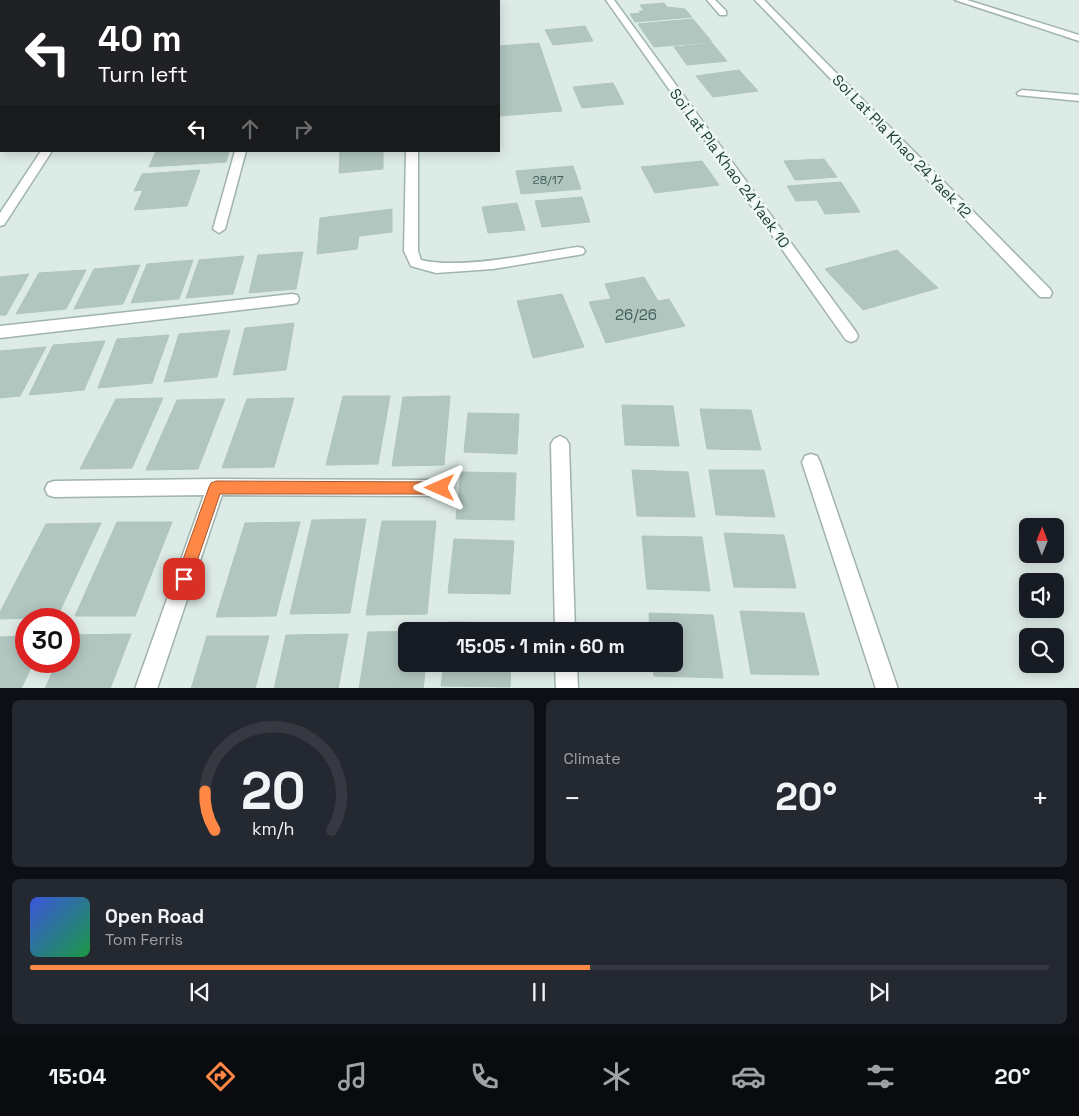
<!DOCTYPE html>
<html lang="en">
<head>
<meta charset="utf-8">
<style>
	body { margin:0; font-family:"Space Grotesk",sans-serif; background:#242831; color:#f1f3f6; height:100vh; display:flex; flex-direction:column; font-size:19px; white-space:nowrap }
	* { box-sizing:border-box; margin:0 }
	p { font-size:16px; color:#9ea1a6 }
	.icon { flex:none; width:28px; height:28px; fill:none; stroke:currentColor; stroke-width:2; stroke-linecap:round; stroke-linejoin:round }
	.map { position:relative; height:688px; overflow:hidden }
	.side { display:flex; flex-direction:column; gap:12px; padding:12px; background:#0d0f14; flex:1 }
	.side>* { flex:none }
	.guide { position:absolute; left:0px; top:0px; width:500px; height:152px; box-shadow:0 2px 12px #0003; background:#202124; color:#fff; overflow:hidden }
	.needle { width:32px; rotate:1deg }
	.controls { position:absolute; left:1019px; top:518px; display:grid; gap:10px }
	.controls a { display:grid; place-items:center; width:45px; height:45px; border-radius:8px; background:#171b24; box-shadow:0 2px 12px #0003; font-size:25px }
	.speed { position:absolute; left:15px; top:608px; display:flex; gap:10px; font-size:25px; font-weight:700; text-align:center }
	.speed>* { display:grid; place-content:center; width:65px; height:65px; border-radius:50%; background:#171b24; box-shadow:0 2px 12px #0003; line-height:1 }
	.speed .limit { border:8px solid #d22; background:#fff; color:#111 }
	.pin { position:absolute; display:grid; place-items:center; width:42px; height:42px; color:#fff; margin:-21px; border-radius:10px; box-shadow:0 2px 8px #0006 }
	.me { position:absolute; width:55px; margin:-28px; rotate:270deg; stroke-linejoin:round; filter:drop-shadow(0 0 4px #0008) }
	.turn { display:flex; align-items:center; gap:18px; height:105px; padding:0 15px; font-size:22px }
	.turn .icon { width:65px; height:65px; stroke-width:2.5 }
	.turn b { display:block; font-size:35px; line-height:42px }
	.lanes { display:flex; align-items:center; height:48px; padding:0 15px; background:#0003; justify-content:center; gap:25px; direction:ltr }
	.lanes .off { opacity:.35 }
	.big { font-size:38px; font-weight:800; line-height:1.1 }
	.side .card { flex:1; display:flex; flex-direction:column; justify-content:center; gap:8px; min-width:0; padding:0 18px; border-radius:8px; background:#242831 }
	.side .dial { align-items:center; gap:0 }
	.dial svg { height:130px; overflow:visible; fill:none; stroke:#363941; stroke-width:7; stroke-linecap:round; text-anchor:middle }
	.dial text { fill:#f1f3f6; stroke:none }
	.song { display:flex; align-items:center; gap:15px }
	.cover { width:60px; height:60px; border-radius:8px; background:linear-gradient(135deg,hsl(230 70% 55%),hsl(140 70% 35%)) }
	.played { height:5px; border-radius:2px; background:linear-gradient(90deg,#ff8847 55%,#363941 55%) }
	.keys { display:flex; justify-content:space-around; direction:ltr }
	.heat { display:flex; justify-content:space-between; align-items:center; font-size:28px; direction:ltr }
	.side .tiles { flex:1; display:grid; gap:12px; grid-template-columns:1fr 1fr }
	.card:last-child { grid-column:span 2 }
	.trip { position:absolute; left:398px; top:622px; width:285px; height:50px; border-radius:8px; background:#171b24; box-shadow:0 2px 12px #0003; font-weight:800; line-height:50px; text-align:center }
	.tabs { display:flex; height:80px; justify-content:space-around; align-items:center; background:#090b0e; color:#9ea1a6 }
	.tabs .icon { width:35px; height:35px }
	.tabs .selected { color:#ff8847 }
	.tabs b { font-size:22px; color:#f1f3f6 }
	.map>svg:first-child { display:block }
</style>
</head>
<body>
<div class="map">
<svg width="1079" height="689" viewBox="0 0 1079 689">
	<rect width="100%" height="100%" fill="#ddebe6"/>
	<!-- building -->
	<g fill="#b2c6c0" stroke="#afc5be">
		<polygon points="664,3 667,7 685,9 692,17 635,22 630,14 641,13 639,11 644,11 640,5"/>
		<polygon points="693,19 712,42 654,47 638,24"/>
		<polygon points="585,26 593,41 553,45 545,30"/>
		<polygon points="539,43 562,111 499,116 499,46"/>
		<polygon points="712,43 727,61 687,65 674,47"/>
		<polygon points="739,70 758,91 713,97 696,76"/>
		<polygon points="613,83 624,104 582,108 573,87"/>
		<polygon points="156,151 229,151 226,162 149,167"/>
		<polygon points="340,151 383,151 383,169 339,173"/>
		<polygon points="824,159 837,177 795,180 784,161"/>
		<polygon points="702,161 719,185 655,193 641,167"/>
		<polygon points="573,166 581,189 521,194 516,171"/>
		<polygon points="200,170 187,206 134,210 143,190 134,191 142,174"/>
		<polygon points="841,182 860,212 825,214 817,200 796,201 787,186"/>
		<polygon points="582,197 590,222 542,227 535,201"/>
		<polygon points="517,203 525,230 488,233 482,207"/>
		<polygon points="392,209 392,232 359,236 357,249 317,254 320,218"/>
		<polygon points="897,250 938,288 863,310 825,269"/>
		<polygon points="303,252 296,289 249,293 258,255"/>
		<polygon points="244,256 233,294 186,298 199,260"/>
		<polygon points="193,260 179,299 131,303 147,264"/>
		<polygon points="140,265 123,304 74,309 94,269"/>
		<polygon points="86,270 66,309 16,314 39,273"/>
		<polygon points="29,274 6,315 0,315 0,277"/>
		<polygon points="644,277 658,301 669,299 685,326 606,343 589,302 611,299 605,284"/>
		<polygon points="562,294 584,347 533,358 517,301"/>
		<polygon points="294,323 286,370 233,375 245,328"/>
		<polygon points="230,330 217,377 164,382 179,334"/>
		<polygon points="169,335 152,383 98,388 117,339"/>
		<polygon points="105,341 84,390 29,395 53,345"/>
		<polygon points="46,347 20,396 0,398 0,351"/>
		<polygon points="343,396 390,396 378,464 326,465"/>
		<polygon points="450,396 444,465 392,466 403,397"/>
		<polygon points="163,398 132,468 80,469 116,399"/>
		<polygon points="294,398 274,467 222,468 247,399"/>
		<polygon points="225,399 198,469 146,470 177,400"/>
		<polygon points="622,405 673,406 679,446 625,445"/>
		<polygon points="700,409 751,410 761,450 707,449"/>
		<polygon points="468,413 519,414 517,454 464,452"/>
		<polygon points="632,470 688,472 695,517 637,516"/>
		<polygon points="709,470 764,470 775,517 716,515"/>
		<polygon points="461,472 516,473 514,520 456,519"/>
		<polygon points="366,519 350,613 290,614 312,520"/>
		<polygon points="382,521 436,521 427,614 366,615"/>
		<polygon points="117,522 172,522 135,616 75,616"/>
		<polygon points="300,522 276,616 216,617 245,523"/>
		<polygon points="101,523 57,617 0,619 0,612 46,524"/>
		<polygon points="724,533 784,535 796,588 734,587"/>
		<polygon points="642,536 702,537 710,591 647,589"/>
		<polygon points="454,539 514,541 510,594 448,593"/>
		<polygon points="740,611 804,613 819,675 751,674"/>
		<polygon points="649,613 713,615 723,678 654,676 653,664 674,664 674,631 650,631"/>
		<polygon points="449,622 513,623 512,631 448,631"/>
		<polygon points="406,631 406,664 426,664 423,689 359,689 368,632 429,631"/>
		<polygon points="131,634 110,689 45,689 57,661 69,661 69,635"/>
		<polygon points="348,634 338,689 274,689 286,635"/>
		<polygon points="26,636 26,661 34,661 21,689 0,689 0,637"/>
		<polygon points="207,636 269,636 255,689 191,689"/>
		<polygon points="444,664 511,664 510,687 441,686"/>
	</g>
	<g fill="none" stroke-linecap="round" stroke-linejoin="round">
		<defs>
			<g id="street">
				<rect x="280" y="0" width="8" height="1"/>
				<rect x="410" y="0" width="8" height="1"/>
				<polygon points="606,0 614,0 856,332 858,336 856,340 851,342 846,340"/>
				<polygon points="707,0 715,0 726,11 726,15 720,15"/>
				<polygon points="755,0 764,0 1050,289 1052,293 1050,297 1040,297"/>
				<polygon points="955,0 967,0 1079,35 1079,41"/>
				<polygon points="1022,90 1079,95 1079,101 1018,95 1017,93"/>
				<polygon points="41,151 52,151 4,225 0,226 0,213"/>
				<polygon points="235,151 246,151 225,229 219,233 213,229"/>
				<path d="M406,151H418V251L421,260C462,270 535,253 578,247L583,248L585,251L583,254L578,255L493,269L436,273L411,266L404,251Z"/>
				<polygon points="292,294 297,295 299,299 297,303 292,304 0,338 0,326"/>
				<polygon points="560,436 566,439 569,444 575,631 555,631 551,444 554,439"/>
				<polygon points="811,454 817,456 820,462 898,689 876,689 802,462 805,456"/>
				<polygon points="216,479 440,480 446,482 449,488 446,494 440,496 222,495 157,689 135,689 204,495 54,497 48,495 45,489 48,483 54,481"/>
				<polygon points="555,664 577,664 578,689 556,689"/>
			</g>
		</defs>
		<!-- street casing -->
		<use href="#street" stroke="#a0b3ae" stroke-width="3"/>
		<!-- street -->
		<use href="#street" fill="#fff" fill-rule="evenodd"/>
	</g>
	<!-- route -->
	<polygon fill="#ff8847" stroke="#a6582e" points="216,481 440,482 445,483 447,488 445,492 440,494 220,494 191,579 189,584 184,586 179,584 176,579 209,487 211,483"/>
	<g text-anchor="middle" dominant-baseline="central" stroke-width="5" stroke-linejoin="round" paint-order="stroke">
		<!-- far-number labels -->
		<g font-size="12" fill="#425e59">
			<text x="548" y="180">28/17</text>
		</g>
		<!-- far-street labels -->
		<g font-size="15" fill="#1d3c37" stroke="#eef8f4">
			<text transform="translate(902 146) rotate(46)">Soi Lat Pla Khao 24 Yaek 12</text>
			<text transform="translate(730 168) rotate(54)">Soi Lat Pla Khao 24 Yaek 10</text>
		</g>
		<!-- number labels -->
		<g font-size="15" fill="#425e59">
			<text x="636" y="314">26/26</text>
		</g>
	</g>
</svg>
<div class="controls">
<a><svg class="needle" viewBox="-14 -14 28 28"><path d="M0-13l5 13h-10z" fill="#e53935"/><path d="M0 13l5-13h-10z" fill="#9ea1a6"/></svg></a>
<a><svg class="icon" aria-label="sound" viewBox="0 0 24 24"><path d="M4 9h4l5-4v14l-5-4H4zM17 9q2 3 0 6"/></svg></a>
<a><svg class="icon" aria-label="search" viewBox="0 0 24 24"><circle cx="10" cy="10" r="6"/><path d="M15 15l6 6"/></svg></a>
</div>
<div class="speed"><div class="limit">30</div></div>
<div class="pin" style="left:184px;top:579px;background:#d93025"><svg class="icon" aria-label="arrive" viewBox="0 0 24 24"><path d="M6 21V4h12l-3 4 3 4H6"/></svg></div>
<svg class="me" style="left:440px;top:488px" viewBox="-20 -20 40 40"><path d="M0-17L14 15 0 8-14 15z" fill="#ff8847" stroke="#fff" stroke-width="4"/></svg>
<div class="trip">15:05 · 1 min · 60 m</div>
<div class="guide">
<div class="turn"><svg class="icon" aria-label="left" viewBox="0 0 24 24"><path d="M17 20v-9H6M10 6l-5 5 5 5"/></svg><div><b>40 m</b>Turn left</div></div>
<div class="lanes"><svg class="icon" aria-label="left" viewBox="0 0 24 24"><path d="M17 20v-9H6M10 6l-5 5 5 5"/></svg><svg class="icon off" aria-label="ahead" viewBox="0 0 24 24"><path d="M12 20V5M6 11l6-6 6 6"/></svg><svg class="icon off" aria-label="right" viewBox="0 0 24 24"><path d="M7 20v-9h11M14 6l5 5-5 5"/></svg></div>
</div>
</div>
<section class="side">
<div class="tiles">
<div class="card dial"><svg viewBox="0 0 100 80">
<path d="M14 69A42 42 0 1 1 86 69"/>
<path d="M14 69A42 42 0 0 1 8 45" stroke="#ff8847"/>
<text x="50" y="56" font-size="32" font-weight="700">20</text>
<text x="50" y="72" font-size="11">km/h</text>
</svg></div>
<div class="card"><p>Climate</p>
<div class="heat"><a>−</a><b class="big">20°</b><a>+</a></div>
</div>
<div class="card">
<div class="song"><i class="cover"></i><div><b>Open Road</b><p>Tom Ferris</p></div></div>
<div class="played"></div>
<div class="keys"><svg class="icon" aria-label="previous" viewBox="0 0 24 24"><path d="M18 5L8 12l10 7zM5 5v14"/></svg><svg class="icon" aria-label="pause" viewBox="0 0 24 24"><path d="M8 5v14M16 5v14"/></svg><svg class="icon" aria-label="next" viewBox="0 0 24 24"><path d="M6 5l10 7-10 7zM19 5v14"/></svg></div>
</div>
</div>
</section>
<nav class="tabs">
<b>15:04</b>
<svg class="icon selected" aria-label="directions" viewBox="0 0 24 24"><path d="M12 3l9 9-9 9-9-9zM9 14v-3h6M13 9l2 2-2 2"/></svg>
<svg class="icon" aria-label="music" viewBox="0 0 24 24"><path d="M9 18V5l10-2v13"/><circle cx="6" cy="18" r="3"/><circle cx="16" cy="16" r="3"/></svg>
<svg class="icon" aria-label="phone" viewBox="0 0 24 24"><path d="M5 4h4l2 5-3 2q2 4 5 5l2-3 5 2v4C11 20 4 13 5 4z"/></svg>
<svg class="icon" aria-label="climate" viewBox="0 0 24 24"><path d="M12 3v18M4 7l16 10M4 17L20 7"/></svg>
<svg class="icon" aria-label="car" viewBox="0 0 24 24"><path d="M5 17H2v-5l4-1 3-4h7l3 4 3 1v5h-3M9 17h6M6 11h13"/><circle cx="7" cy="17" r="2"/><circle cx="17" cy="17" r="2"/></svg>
<svg class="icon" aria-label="filters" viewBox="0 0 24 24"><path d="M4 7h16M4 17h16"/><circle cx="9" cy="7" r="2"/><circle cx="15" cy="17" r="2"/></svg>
<b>20°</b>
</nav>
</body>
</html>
